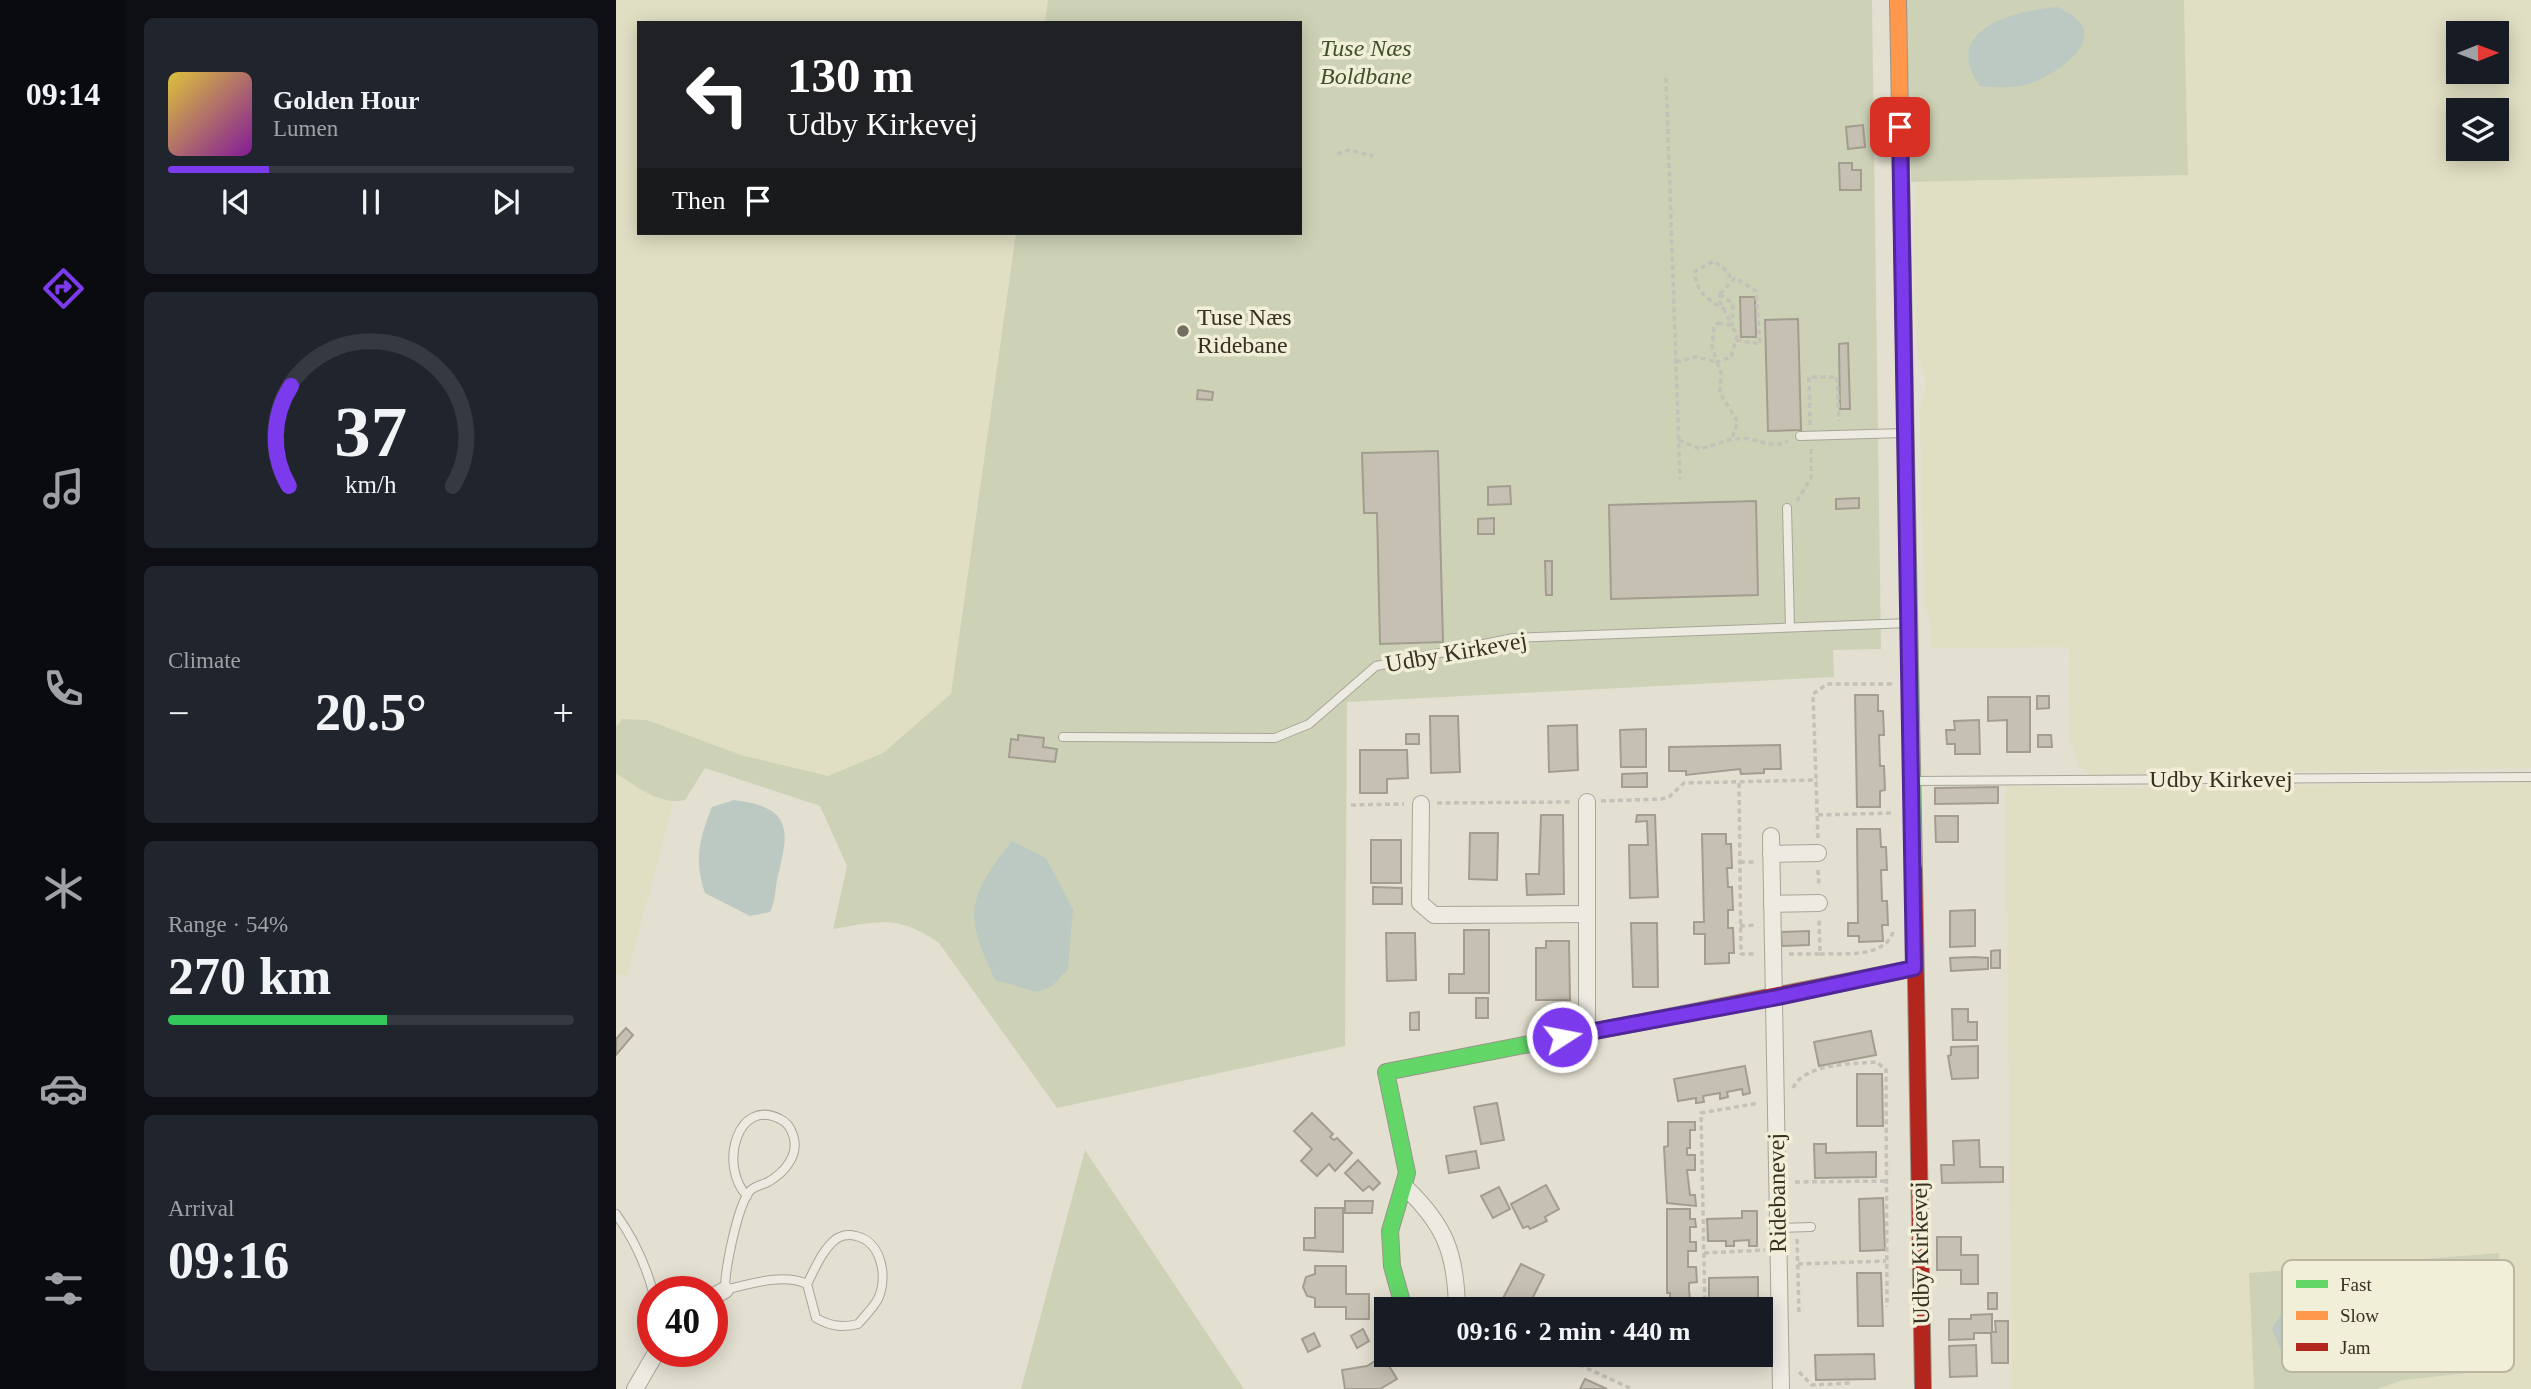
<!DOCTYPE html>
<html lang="en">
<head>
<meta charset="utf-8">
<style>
	body { margin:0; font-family:"Times New Roman",serif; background:#20242c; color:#f1f3f6; height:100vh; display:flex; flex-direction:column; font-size:26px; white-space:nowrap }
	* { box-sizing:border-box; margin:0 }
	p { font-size:23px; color:#9ea1a6 }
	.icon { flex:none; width:38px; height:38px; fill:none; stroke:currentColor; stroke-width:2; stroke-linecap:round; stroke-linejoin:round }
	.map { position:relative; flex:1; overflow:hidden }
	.side { display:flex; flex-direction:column; gap:18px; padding:18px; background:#0d0f14; width:490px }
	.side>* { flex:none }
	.banner { position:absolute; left:21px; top:21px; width:665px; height:214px; border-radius:0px; box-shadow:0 4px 18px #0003; background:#202124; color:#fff; overflow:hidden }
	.needle { width:46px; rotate:89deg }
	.fabs { position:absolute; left:1830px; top:21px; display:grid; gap:14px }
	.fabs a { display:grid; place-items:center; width:63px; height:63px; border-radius:0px; background:#171b24; box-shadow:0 4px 18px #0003; font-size:35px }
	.speed { position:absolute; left:21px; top:1276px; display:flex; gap:14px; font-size:35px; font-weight:700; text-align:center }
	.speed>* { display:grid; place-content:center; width:91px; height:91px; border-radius:50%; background:#171b24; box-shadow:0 4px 18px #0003; line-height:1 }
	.speed .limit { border:10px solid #d22; background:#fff; color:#111 }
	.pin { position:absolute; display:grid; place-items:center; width:60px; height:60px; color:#fff; margin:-30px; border-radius:14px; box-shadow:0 4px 10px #0006 }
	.me { position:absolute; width:77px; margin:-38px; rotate:79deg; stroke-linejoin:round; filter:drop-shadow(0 0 5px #0008) }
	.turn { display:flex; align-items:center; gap:24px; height:147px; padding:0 35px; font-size:32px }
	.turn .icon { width:91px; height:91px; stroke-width:2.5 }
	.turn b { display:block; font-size:49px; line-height:60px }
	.then { display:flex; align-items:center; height:66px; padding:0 35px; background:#0003; gap:14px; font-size:26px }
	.big { font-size:52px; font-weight:700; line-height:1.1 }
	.side .widget { flex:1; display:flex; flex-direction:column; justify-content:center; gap:10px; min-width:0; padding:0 24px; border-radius:10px; background:#20242c }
	.side .dial { align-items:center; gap:0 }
	.dial svg { height:182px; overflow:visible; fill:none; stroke:#363941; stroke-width:7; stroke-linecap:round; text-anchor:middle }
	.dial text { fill:#f1f3f6; stroke:none }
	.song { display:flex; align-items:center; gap:21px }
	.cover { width:84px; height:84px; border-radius:10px; background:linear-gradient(135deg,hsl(50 70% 55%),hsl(290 70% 35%)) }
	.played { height:7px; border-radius:4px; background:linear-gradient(90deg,#7c3aed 25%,#363941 25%) }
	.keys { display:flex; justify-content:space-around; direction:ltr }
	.heat { display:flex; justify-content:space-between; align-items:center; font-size:38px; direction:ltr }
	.charge { height:10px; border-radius:5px; background:linear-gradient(90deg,#34c759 54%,#363941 0) }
	.trip { position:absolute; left:758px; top:1297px; width:399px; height:70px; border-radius:0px; background:#171b24; box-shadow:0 4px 18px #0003; font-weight:700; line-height:70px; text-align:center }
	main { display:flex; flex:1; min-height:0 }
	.tab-bar { display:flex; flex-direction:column; width:126px; justify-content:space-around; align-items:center; background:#090b0e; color:#9ea1a6 }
	.tab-bar .icon { width:49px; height:49px }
	.tab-bar .current { color:#7c3aed }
	.tab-bar b { font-size:32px; color:#f1f3f6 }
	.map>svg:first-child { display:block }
</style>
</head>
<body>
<main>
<nav class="tab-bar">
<b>09:14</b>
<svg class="icon current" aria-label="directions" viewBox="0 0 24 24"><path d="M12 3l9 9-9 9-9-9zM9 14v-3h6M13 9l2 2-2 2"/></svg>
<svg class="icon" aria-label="music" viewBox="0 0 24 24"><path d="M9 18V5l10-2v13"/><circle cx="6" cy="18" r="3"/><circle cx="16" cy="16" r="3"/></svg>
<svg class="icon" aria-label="phone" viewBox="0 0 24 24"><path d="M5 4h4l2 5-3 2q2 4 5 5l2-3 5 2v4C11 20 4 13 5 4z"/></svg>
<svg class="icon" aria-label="climate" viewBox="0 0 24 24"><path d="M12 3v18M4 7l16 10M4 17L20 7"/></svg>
<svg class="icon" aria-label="car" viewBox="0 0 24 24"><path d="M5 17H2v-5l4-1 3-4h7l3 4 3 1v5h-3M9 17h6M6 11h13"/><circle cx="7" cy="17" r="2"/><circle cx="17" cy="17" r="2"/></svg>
<svg class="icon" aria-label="filters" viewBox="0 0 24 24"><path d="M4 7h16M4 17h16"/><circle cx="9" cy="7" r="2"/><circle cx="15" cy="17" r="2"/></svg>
</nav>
<section class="side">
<div class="widget">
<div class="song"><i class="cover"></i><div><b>Golden Hour</b><p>Lumen</p></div></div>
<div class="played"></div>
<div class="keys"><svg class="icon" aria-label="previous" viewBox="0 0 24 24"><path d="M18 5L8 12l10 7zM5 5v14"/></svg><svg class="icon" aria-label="pause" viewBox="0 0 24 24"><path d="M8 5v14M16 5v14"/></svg><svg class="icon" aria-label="next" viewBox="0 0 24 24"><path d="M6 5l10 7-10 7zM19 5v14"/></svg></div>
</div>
<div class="widget dial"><svg viewBox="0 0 100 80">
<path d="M14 69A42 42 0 1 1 86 69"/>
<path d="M14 69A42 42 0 0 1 15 25" stroke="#7c3aed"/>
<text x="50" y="56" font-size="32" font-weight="700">37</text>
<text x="50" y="72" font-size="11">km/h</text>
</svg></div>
<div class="widget"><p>Climate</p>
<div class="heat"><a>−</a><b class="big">20.5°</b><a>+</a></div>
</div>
<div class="widget"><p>Range · 54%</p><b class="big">270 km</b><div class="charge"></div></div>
<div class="widget"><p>Arrival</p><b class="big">09:16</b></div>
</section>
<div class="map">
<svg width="1915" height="1389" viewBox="0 0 1915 1389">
	<rect width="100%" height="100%" fill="#e3e0d1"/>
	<!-- farmland -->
	<g fill="#e0dfc3" fill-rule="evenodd">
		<polygon points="0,0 432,0 429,23 23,23 23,233 400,233 335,694 267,753 212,776 125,755 7,719 0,727"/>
		<path d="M1568,0H1915V768L1475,775L1463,766L1455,742L1453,647L1315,648V625L1308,602L1304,412L1310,382L1301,350L1297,227L1301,182L1572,175ZM1843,33H1881V72H1843ZM1843,110H1881V149H1843Z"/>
		<polygon points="0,773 22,788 57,803 11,976 0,974"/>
		<polygon points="1915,782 1915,1389 1762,1389 1787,1380 1889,1369 1883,1253 1633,1273 1638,1389 1396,1389 1390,786 1475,788"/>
	</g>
	<!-- green -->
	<g fill="#cdd2b6">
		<path d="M432,0H1256L1265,649L1217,650L1218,677L731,702L729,1046L441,1108L323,943C282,915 264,921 217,929L231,866L204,806L89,768L69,800C45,806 19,786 0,773V727L6,719L31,720L125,755L212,776L267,753L335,694L400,233H684V23H429Z"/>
		<polygon points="1290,0 1568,0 1572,175 1295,182"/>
		<polygon points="469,1150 628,1389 405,1389"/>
		<polygon points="1883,1253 1889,1369 1787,1380 1762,1389 1638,1389 1633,1273"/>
	</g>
	<!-- water -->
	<g fill="#bbc9c2">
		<path d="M1442,7C1448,11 1456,14 1461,19C1488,45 1434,77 1413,84C1397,89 1381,87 1364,86C1323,30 1398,10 1442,7Z"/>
		<path d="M118,800C173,807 175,826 162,875C159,888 160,900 154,912L134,916L89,893C78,861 83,839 96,807Z"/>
		<path d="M396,841L430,858L457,909L452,969L435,987L421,992L379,980C348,914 350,899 396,841Z"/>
		<polygon points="1684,1300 1709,1303 1729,1315 1735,1335 1720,1353 1694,1358 1667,1355 1656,1329 1669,1307"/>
	</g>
	<!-- building -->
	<g fill="#c6c0b2" stroke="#a39d90" stroke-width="2">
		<polygon points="1247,125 1249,147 1232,149 1230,127"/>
		<polygon points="1223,163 1236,163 1236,170 1245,170 1245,190 1224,190"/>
		<polygon points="1124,297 1139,297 1140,337 1125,337"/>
		<polygon points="1182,319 1185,430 1152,431 1149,320"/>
		<polygon points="1232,343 1234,409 1224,409 1223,344"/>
		<polygon points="582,390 597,392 596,400 581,399"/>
		<polygon points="822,451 827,642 764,644 761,513 748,513 746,453"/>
		<polygon points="894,486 895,504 872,505 872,487"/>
		<polygon points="1243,498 1243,508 1220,509 1220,499"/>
		<polygon points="1140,501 1142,595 995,599 993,505"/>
		<polygon points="878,518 878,534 862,534 862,519"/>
		<polygon points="929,561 936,561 936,595 930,595"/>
		<polygon points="1239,695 1262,695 1262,711 1267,711 1268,735 1263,735 1264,766 1268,766 1269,790 1264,791 1264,807 1241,807"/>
		<polygon points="1421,696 1433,696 1433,708 1421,709"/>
		<polygon points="1372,697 1414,697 1414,752 1391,752 1391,720 1372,721"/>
		<polygon points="814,716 842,716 844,772 815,773"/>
		<polygon points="1363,720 1364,754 1339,754 1339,744 1331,744 1330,730 1339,730 1338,721"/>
		<polygon points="961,725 962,770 933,772 932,726"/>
		<polygon points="1030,729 1030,767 1005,767 1004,730"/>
		<rect x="790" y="734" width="13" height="10"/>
		<polygon points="402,735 428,738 427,747 441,749 439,762 393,757 395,739 402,740"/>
		<polygon points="1422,735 1435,735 1436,747 1422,747"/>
		<polygon points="1164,745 1165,769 1148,769 1148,773 1125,774 1124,769 1070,775 1070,771 1053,771 1053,747"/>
		<polygon points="744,750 791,750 792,778 771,779 771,793 744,793"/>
		<polygon points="1031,773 1031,787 1006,787 1006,774"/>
		<polygon points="1382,787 1382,803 1319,804 1319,788"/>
		<polygon points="925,815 947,815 948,894 911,895 910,874 923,874"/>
		<polygon points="1021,815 1039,815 1042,897 1014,898 1013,845 1032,845 1031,821 1020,822"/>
		<polygon points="1319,816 1342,816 1342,842 1320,842"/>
		<polygon points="1241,829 1264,829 1265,847 1270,847 1271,870 1265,870 1266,901 1271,901 1272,925 1266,925 1267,941 1243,942 1243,936 1232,936 1232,923 1242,923"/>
		<polygon points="854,833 882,833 881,880 853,879"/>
		<polygon points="1086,834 1110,834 1110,844 1115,844 1116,868 1111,868 1112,887 1116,887 1117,910 1112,910 1112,928 1117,928 1118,953 1113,953 1113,963 1089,964 1089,934 1078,934 1078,922 1088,922"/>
		<rect x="755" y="840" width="30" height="43"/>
		<polygon points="757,887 786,888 786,904 757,904"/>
		<polygon points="1359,910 1359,946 1334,947 1334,911"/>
		<polygon points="1015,923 1041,923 1042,987 1017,987"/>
		<polygon points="848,930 873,930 873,993 833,993 833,974 848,974"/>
		<polygon points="1193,931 1193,945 1166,946 1165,932"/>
		<polygon points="770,933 799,933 800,980 771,981"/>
		<polygon points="930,941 953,941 954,1000 920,1000 920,948 930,948"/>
		<polygon points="1384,950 1384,968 1375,968 1375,951"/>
		<polygon points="1358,957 1372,958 1372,969 1335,971 1334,958"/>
		<rect x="860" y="998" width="12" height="20"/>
		<polygon points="1336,1009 1352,1009 1352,1022 1361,1022 1361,1040 1337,1040"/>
		<polygon points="803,1012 803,1030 794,1030 794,1013"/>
		<polygon points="10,1028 17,1035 0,1055 0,1039"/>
		<polygon points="1255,1031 1260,1055 1203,1066 1198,1042"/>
		<polygon points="1362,1046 1362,1078 1336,1079 1332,1056 1335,1055 1335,1047"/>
		<polygon points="1129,1066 1134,1093 1127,1095 1126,1089 1111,1092 1112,1097 1104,1099 1104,1093 1087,1096 1088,1102 1080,1103 1080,1098 1062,1101 1058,1079"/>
		<polygon points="1241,1074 1266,1074 1267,1126 1241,1126"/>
		<polygon points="881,1103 888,1140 865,1144 858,1107"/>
		<polygon points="696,1113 717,1134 714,1137 718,1140 721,1138 736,1153 719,1171 713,1164 701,1176 685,1161 696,1149 678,1131"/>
		<polygon points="1052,1122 1079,1122 1079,1130 1074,1130 1074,1148 1071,1148 1071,1155 1079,1155 1079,1170 1071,1170 1074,1195 1079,1195 1080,1206 1051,1203 1048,1147 1052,1146"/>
		<polygon points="1363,1140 1364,1167 1387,1167 1387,1182 1326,1183 1325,1165 1338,1165 1337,1141"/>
		<polygon points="1198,1144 1210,1144 1210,1153 1260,1152 1260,1177 1199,1178"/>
		<polygon points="860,1151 863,1168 833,1173 830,1156"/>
		<polygon points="742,1160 764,1183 757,1190 753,1186 747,1191 729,1173"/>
		<polygon points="930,1185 943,1209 929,1217 931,1221 914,1229 912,1226 907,1228 895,1204"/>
		<polygon points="883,1187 894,1209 877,1218 865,1196"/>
		<polygon points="1267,1198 1269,1250 1244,1251 1243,1199"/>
		<polygon points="729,1201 757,1201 756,1213 729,1213"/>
		<polygon points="699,1208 727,1208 727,1252 688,1250 688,1238 699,1238"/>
		<polygon points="1051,1209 1074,1209 1074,1219 1079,1219 1080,1227 1074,1227 1074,1242 1080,1242 1080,1251 1072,1251 1072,1267 1080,1267 1081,1282 1073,1283 1073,1290 1075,1308 1082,1309 1054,1309 1054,1293 1051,1293"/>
		<polygon points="1126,1211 1141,1211 1141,1246 1133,1246 1133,1240 1118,1241 1118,1246 1110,1246 1110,1241 1092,1241 1091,1219 1126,1218"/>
		<polygon points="1321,1237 1345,1237 1345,1255 1362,1255 1362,1284 1345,1284 1345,1270 1321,1270"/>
		<polygon points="905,1264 928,1275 911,1309 903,1309 886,1300"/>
		<polygon points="699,1266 730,1266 730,1294 753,1294 753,1319 730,1319 730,1307 699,1307 699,1298 691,1296 687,1287 690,1277 699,1274"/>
		<polygon points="1241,1273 1265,1273 1267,1326 1242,1326"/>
		<polygon points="1142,1277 1142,1305 1135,1305 1135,1299 1119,1300 1119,1305 1112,1305 1111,1300 1093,1300 1093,1278"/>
		<rect x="1372" y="1293" width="9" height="16"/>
		<polygon points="1376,1314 1376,1332 1380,1332 1379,1321 1392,1321 1392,1363 1376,1363 1375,1333 1358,1333 1358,1339 1333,1340 1333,1319 1355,1319 1355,1315"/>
		<polygon points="747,1329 753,1341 741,1348 735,1336"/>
		<polygon points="698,1333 704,1346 692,1352 686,1339"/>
		<polygon points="1360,1345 1361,1376 1334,1377 1333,1346"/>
		<polygon points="1258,1354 1259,1379 1200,1380 1199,1355"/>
		<polygon points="767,1356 781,1379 764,1389 729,1389 726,1370 751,1366"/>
		<polygon points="969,1379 991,1389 964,1389"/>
	</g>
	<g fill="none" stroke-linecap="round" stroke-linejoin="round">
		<defs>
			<g id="lane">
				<polyline points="1184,436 1289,433"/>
				<polyline points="1171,508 1174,627"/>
				<polyline points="447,737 659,738 693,724 760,666 897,638 1293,623"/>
				<polyline points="1298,781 1915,777"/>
				<path d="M131,1196C102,1165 122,1097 164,1119C171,1122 175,1129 177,1135C184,1155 168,1173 152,1182C146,1185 137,1186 133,1192C121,1209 109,1268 109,1290C133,1284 167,1273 191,1284L200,1318C214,1326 226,1328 242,1324C249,1316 257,1308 262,1299C272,1277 266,1242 240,1236C233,1234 226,1235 220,1239C206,1250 199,1269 191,1284"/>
				<path d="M0,1214C18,1239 29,1262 37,1292"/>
				<polyline points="1162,1228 1195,1227"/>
			</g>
			<g id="street">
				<polyline points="971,802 971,1032"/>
				<polyline points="805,804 804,903 818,915 970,914"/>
				<polyline points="1155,836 1165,1388"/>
				<polyline points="1155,854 1202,853"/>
				<polyline points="1156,904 1203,903"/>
				<path d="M790,1188C830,1226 840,1255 841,1309"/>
				<polyline points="96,1297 109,1290"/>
				<polyline points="19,1389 41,1351"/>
			</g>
			<g id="fast">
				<polyline points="1290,457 1298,869"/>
				<polyline points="788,1309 776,1266 774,1231 791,1173 770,1072 1067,1014"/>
			</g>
			<polyline id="slow" points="1282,0 1290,457"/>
			<g id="jam">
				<polyline points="1298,869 1307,1389"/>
				<polyline points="1067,1014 1299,968"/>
			</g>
		</defs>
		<!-- lane casing -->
		<use href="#lane" stroke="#a8a599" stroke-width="10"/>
		<!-- street casing -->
		<use href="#street" stroke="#a8a599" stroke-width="18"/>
		<!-- fast casing -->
		<use href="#fast" stroke="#989589" stroke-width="18"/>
		<!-- slow casing -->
		<use href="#slow" stroke="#989589" stroke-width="18"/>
		<!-- jam casing -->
		<use href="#jam" stroke="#989589" stroke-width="18"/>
		<!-- path -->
		<g stroke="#c4c1b8" stroke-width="3.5" stroke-dasharray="5 3.5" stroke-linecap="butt">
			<polyline points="1050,78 1064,479"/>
			<polyline points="721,154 733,150 757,156"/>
			<polyline points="1104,294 1119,278 1140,291 1144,344 1120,340"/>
			<polygon points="1104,294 1117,304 1116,325 1103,300"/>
			<path d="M1110,310C1093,301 1079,292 1079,271L1098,261L1112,272L1116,281"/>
			<polygon points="1102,323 1116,325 1121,336 1115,357 1101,362 1096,346 1098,326"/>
			<polyline points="1060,362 1080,357 1101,362 1105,373 1104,393 1122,422 1115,440"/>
			<polyline points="1194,425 1193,377 1221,377 1223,421"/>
			<path d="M1063,440L1084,449C1100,445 1116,436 1134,439C1148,442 1157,448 1172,441"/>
			<polyline points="1181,501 1195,478 1195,447"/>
			<polyline points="1123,783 1125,954 1141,954"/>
			<polyline points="985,801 1045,799 1053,797 1068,783 1201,780"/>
			<polyline points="821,803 956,802"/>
			<polyline points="735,805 788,804"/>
			<polyline points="1202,815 1277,813"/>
			<polyline points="1202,838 1197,694 1211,684 1275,684 1275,687"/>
			<polyline points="1124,862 1139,862"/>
			<polyline points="1202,870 1203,887"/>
			<polyline points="1124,926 1140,925"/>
			<polyline points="1173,954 1204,954 1203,919"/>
			<path d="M1204,954C1228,953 1271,959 1278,929"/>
			<path d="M1177,1088C1189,1063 1236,1064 1261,1062L1270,1070L1271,1307"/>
			<polyline points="1179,1182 1272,1181"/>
			<polyline points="1181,1239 1183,1315"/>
			<polyline points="1088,1253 1149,1250"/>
			<polyline points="1182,1264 1270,1261"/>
			<polyline points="1089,1309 1085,1113 1143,1103"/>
			<polyline points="1101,1309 1148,1307"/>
			<polyline points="940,1354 1016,1389"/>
			<polyline points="1183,1372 1196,1385 1234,1383"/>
		</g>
		<!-- lane -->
		<use href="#lane" stroke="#eceae1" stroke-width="8"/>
		<!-- street -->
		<use href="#street" stroke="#eceae1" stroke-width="16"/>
		<!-- fast -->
		<use href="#fast" stroke="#63d668" stroke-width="16"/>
		<!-- slow -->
		<use href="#slow" stroke="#ff974d" stroke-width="16"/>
		<!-- jam -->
		<use href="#jam" stroke="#b3261e" stroke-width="16"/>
	</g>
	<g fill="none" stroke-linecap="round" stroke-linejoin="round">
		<defs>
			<polyline id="route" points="946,1037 1157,998 1298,968 1284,127"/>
		</defs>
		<!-- route casing -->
		<use href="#route" stroke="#51269a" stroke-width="18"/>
		<!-- route -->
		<use href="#route" stroke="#7c3aed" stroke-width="12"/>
	</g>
	<!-- markers -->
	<circle fill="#736e5f" stroke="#f2efd8" stroke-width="2.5" cx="567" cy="331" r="7"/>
	<g text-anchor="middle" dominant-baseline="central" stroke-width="7" stroke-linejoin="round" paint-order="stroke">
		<!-- park labels -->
		<g font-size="24" font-style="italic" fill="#40512b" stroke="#f2efd8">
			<text x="750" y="48">Tuse Næs<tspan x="750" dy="28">Boldbane</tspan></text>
		</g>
		<!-- poi labels -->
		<g font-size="24" fill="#373022" stroke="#f2efd8" text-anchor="start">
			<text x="581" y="317">Tuse Næs<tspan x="581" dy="28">Ridebane</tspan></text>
		</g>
		<!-- street labels -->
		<g font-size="24" fill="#373022" stroke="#f2efd8">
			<text transform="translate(840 652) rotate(-10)">Udby Kirkevej</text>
			<text x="1605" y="779">Udby Kirkevej</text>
			<text transform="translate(1161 1193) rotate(-91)">Ridebanevej</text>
			<text transform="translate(1304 1253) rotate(-91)">Udby Kirkevej</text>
		</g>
	</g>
	<!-- legend -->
	<rect x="1666" y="1260" width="232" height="112" rx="10" fill="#f2efd8" stroke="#bab6a1" stroke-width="2"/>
	<rect x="1680" y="1280" width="32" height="8" fill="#63d668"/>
	<rect x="1680" y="1311" width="32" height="9" fill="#ff974d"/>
	<rect x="1680" y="1343" width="32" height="8" fill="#b3261e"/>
	<g font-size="19" fill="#373022">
		<text x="1724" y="1291">Fast</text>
		<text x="1724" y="1322">Slow</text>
		<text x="1724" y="1354">Jam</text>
	</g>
</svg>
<div class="fabs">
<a><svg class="needle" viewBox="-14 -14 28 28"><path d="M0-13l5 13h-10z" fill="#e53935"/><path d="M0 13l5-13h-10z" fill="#9ea1a6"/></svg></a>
<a><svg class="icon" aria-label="layers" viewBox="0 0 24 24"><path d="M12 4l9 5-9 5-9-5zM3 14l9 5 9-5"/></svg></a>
</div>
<div class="speed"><div class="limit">40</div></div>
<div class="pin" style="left:1284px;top:127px;background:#d93025"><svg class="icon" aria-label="arrive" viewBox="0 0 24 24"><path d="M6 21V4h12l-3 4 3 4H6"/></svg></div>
<svg class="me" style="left:946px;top:1037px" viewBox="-20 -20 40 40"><circle r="17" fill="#7c3aed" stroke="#fff" stroke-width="3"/><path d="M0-11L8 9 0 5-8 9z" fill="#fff"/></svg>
<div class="trip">09:16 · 2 min · 440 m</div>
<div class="banner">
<div class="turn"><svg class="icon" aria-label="left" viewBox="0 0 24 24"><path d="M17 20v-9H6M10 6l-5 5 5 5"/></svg><div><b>130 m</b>Udby Kirkevej</div></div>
<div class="then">Then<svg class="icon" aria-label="arrive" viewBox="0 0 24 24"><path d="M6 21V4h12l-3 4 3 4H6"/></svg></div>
</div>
</div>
</main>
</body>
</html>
